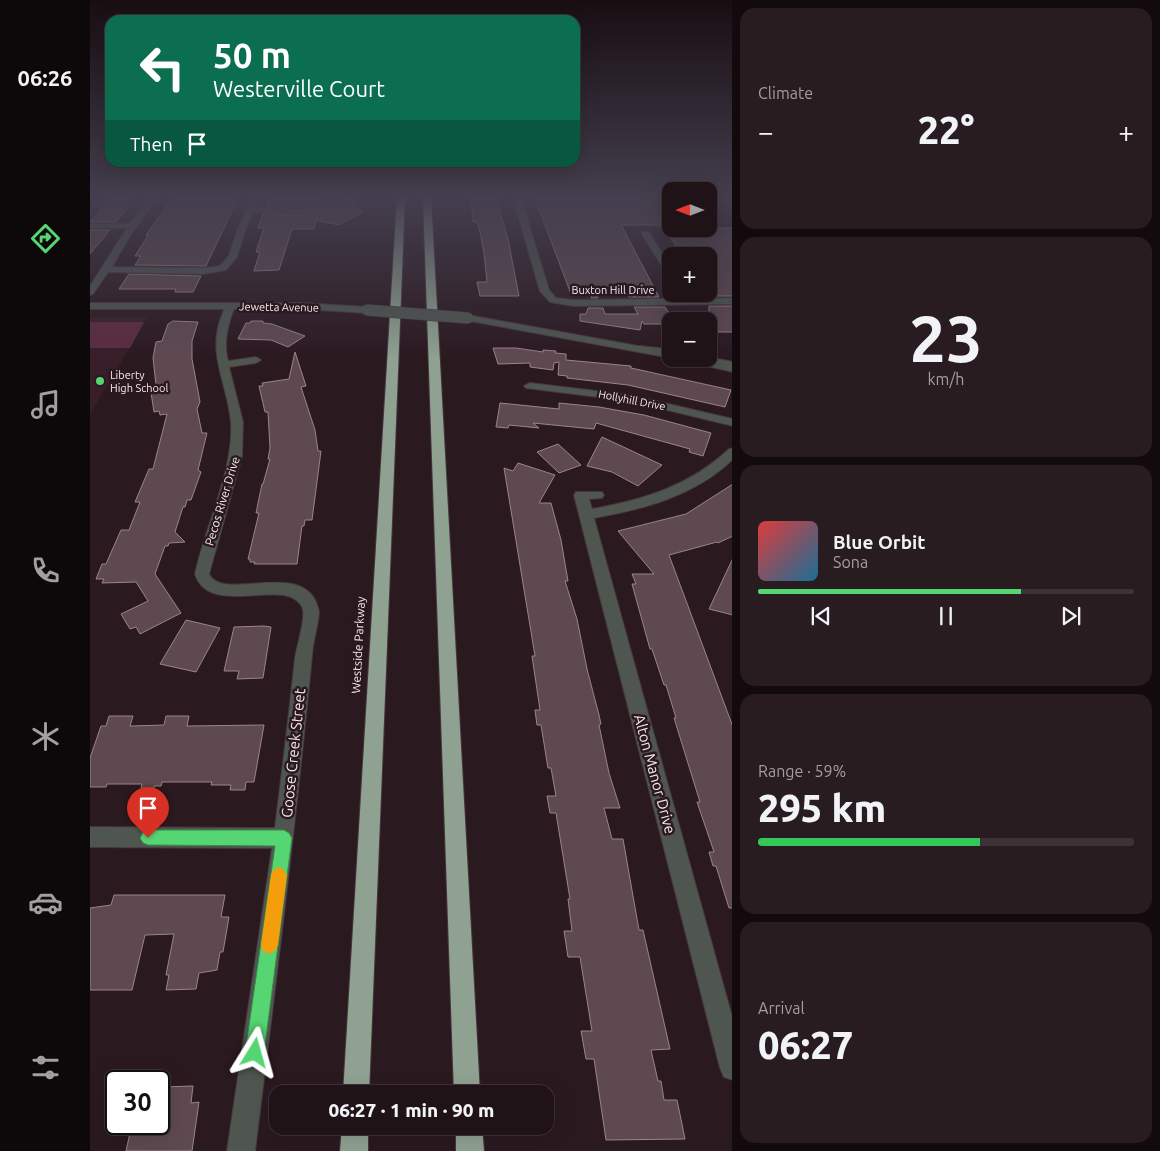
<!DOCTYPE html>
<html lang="en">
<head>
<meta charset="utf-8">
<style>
	body { margin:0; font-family:Ubuntu,sans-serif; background:#281c21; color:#f1f3f6; height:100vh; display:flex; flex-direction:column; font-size:19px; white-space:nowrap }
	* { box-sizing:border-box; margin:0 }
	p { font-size:16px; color:#a29ea2 }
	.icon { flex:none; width:28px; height:28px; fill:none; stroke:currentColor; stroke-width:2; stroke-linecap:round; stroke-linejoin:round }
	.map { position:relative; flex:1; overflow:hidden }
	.details { display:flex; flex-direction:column; gap:8px; padding:8px; background:#120a0d; width:428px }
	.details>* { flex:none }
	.banner { position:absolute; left:15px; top:15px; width:475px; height:152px; border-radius:15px; box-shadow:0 5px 20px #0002,0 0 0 1px #3d3237; background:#0b6e4f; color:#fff; overflow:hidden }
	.needle { width:32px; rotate:270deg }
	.buttons { position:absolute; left:572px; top:182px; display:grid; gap:10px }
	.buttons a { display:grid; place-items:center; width:55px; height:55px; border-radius:10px; background:#201318; box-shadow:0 5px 20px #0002,0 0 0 1px #3d3237; font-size:25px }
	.speed { position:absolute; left:15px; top:1070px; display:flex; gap:10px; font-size:25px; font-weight:700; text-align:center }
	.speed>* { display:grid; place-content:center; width:65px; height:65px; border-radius:50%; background:#201318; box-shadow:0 5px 20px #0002,0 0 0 1px #3d3237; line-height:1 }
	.speed .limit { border:2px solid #111; border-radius:8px; background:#fff; color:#111 }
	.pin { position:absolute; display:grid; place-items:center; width:42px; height:42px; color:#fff; margin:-51px -21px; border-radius:50% 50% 50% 0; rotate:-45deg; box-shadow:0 0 5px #0007 }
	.pin .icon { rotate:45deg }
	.me { position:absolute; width:55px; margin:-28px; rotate:8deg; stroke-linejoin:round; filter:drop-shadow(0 0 4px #0008) }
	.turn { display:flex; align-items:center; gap:18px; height:105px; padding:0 25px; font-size:22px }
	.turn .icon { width:65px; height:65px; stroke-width:2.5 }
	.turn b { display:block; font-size:35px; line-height:42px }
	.then { display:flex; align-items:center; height:48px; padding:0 25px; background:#0003; gap:10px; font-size:19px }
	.big { font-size:38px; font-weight:800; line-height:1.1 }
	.details .tile { flex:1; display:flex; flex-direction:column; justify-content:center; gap:8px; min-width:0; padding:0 18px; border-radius:15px; background:#281c21 }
	.details .dial { align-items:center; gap:0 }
	.dial b { font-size:65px; line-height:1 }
	.song { display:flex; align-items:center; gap:15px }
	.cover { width:60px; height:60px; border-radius:8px; background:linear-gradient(135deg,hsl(0 70% 55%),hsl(200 70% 35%)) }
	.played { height:5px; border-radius:2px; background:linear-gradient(90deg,#55d672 70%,#3d3237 70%) }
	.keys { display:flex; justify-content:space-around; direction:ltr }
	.heat { display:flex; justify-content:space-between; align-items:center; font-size:28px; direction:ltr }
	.charge { height:8px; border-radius:4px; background:linear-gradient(90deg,#34c759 59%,#3d3237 0) }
	.trip { position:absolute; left:179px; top:1085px; width:285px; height:50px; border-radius:15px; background:#201318; box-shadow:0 5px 20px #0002,0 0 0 1px #3d3237; font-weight:800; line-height:50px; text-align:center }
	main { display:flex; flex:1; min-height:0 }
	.menu { display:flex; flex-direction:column; width:90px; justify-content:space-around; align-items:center; background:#0d080a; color:#a29ea2 }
	.menu .icon { width:35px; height:35px }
	.menu .active { color:#55d672 }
	.menu b { font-size:22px; color:#f1f3f6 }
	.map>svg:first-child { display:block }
</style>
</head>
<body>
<main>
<nav class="menu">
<b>06:26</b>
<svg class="icon active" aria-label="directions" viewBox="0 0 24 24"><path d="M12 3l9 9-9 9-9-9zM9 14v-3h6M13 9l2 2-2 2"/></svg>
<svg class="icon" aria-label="music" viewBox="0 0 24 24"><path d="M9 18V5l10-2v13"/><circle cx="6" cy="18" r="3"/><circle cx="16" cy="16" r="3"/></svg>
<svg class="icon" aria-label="phone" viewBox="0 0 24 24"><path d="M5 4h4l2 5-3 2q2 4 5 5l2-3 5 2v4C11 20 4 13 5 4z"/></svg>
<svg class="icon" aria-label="climate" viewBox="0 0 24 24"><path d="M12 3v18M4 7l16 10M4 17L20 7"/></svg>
<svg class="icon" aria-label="car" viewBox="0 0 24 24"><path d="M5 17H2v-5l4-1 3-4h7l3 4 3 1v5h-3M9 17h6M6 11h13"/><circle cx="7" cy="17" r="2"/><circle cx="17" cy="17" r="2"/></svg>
<svg class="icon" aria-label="filters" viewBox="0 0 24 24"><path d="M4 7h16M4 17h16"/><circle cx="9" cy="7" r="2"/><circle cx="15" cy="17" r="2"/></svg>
</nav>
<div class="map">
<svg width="643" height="1151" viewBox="0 0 643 1151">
	<rect width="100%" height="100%" fill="#2b1920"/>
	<!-- built -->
	<polygon fill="#371e28" points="0,317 58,317 0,414"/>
	<!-- green -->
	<polygon fill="#5d2b41" points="0,322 54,322 40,348 0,348"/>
	<!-- building -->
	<g fill="#5f4951" stroke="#9b838b">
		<polygon points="20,198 40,198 35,203 37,203 36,206 39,206 26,222 0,222"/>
		<polygon points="87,198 142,198 141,200 147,200 116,266 45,265 51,256 45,256 57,237 58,235 56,235 77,205"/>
		<polygon points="180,198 232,198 231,202 261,198 272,212 249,225 226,220 224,229 202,229 189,270 164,271 170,252 166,252 174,228 168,228 173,214 212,215 218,212 212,207 176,206"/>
		<polygon points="381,198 406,198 418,239 429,296 390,296 387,282 397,282 394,253 389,227 387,222 383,222"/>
		<polygon points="451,198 581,199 581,229 643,228 643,296 619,296 619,256 593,256 575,229 567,225 531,225 569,297 539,297 534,288 504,288 508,298 501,298 502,294 481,294 449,209 446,199 452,200"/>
		<polygon points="0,230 20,230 0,254"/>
		<polygon points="39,274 111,276 103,292 85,292 86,289 29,289"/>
		<polygon points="619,306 643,306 643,332 623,332 619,325 619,321 616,321 611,315 619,314"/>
		<polygon points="544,307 575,307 584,321 581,321 581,324 554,324 552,321 550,330 490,321 490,314 496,314 498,308 513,308 515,314 548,314"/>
		<polygon points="83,321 108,322 102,341 102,359 110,402 107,409 112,433 117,433 108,470 111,472 101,500 97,500 95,507 93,507 85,532 95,542 79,543 78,546 75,546 65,574 91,613 50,634 46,627 40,629 31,614 58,601 46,582 12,583 14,579 6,579 12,564 16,564 31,530 39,530 50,502 45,502 59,469 63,469 77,414 70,415 69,411 64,412 60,386 66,385 63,358 66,342 72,341 78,324"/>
		<polygon points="161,321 173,321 173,323 182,324 215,336 198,347 181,340 148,339 156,323 160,323"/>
		<polygon points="403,348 426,348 453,352 453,350 466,351 465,353 476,354 476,360 541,366 541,368 641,390 635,407 538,385 477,378 477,376 468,375 469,362 464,363 463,370 440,367 440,363 408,364"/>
		<polygon points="205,352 216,386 211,387 225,430 228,451 231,451 222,520 215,520 214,526 212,526 207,564 164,564 165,562 160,562 160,559 158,559 169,513 166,513 172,484 173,484 180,459 178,459 180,448 178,412 175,412 169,386 173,386 172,383 199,379"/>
		<polygon points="410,403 469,409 469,403 509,407 554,415 621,433 613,456 599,452 600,449 506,423 504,429 443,423 449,428 419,425 418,428 406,427"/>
		<polygon points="512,437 572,465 548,486 522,472 497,466"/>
		<polygon points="468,444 491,465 469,473 447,452"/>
		<polygon points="428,463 465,475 449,503 461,503 471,540 478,581 475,581 487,619 497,669 509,715 511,724 509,725 519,773 530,808 514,808 522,839 533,839 549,930 553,930 580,1049 561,1050 568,1081 571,1081 574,1100 587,1100 595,1139 516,1140 504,1059 496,1059 491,1031 502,1031 490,957 478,957 474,931 482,931 478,899 480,899 466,813 460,813 457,796 466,796 461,768 458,768 451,725 447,725 445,710 450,710 442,656 445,656 414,468 423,471"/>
		<polygon points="643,484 643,536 628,543 627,542 579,555 643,727 643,908 639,908 626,866 623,866 619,852 624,852 607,802 610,802 584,718 586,718 576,685 574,685 562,649 560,649 542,584 546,584 542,574 564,574 528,531 596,514"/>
		<polygon points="643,558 643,615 619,609"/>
		<polygon points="96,620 130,628 106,672 70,664"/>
		<polygon points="174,626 181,627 173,678 147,679 149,671 134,671 144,627"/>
		<polygon points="19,716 43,716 40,726 74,725 76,716 99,716 97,726 174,725 164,782 156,782 155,790 140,790 141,785 121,785 122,782 72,782 71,786 64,786 64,788 51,788 52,784 17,784 16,787 0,787 0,758 11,726 16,726"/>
		<polygon points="24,895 135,895 131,917 139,917 133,952 130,952 127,970 109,973 106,989 76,990 79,975 76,975 84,934 55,935 42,990 0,990 0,908 21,905"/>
		<polygon points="103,1086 101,1103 109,1102 102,1151 36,1151 42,1124 69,1124 69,1103 72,1087"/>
	</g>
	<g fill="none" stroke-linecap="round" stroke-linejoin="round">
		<defs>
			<g id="minor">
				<polygon points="60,198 68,198 41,234 22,267 113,268 130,266 139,256 147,231 162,198 170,198 165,208 212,209 216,211 212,213 163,212 155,231 147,257 136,270 113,274 18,272 3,294 0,295 0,286 37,228 0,228 0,224 40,224"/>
				<polygon points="423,198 431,198 459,290 466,298 484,300 643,298 643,304 484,306 460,302 450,291"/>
				<polygon points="637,198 643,198 643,202"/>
				<polygon points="553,232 559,232 581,268 581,277 577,274 552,234"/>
				<path d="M140,303L145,306C138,324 133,342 138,361L166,357L171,360L166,363L139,367L153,422L152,456L119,574C132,602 208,561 226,602C227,605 229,609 229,613C228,624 225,635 223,646C221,663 220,679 218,695C203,848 184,999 165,1151H137L182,848L0,847V827L185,828C192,771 199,715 205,658C207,645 215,622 213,610C211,601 201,596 193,595C166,591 116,609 105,574C115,527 144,469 141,423C138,384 116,354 132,315C134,310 135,305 140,303Z"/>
				<polygon points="549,346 581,349 581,355 545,351 544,349"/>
				<polygon points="619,357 643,362 643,368 608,361 607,359 619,359"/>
				<polygon points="440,383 540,395 643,419 643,426 540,401 436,388 434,386"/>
				<path d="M643,448V459C605,496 554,509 504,518L643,1020V1080L634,1077L630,1068L484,495L486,492H512L514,495L512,498L499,499L502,509C553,500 600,486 639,449Z"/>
			</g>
			<g id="tertiary">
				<polygon points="0,303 212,303 277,307 282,310 277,313 212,309 0,309"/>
				<polygon points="378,315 581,352 581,358 375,320 375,316"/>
				<polygon points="593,359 611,359 643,366 643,372 594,361"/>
			</g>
			<g id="motorway">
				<polygon points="307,198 315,198 279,1094 253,1094"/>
				<polygon points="333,198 341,198 390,1094 364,1094"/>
				<polygon points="252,1126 278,1126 278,1151 250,1151"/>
				<polygon points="366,1126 392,1126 394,1151 366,1151"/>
			</g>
		</defs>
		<!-- minor casing -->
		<use href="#minor" stroke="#47363d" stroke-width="2"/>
		<!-- tertiary casing -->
		<use href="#tertiary" stroke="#47363d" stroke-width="2"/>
		<!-- motorway casing -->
		<use href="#motorway" stroke="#47363d" stroke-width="2"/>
		<!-- minor -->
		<use href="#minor" fill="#4e564f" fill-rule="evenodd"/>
		<!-- tertiary -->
		<use href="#tertiary" fill="#4e564f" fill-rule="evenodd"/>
		<!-- motorway -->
		<use href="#motorway" fill="#8fa191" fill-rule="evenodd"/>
		<defs>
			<polyline id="tertiary-bridge" points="277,310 378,318"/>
		</defs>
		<!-- tertiary-bridge casing -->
		<use href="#tertiary-bridge" stroke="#47363d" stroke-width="12" stroke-linecap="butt"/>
		<!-- tertiary-bridge -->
		<use href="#tertiary-bridge" stroke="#4e564f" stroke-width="11"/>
	</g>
	<!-- sky -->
	<linearGradient id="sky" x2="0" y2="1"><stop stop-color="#180e12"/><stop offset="0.55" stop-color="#443e4e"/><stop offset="1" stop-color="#443e4e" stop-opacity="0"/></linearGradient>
	<rect width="643" height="359" fill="url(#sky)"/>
	<!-- route -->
	<polygon fill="#55d672" stroke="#378b4a" points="58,830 194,830 199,833 202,838 174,1053 171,1060 165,1063 158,1060 155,1053 185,846 58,845 53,843 50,838 53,832"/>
	<!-- slow -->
	<polygon fill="#f59e0b" points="189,867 194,870 197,875 188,945 185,951 179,954 173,951 171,945 181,875 183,870"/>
	<!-- markers -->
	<circle fill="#55d672" stroke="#2b1920" stroke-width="2" cx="10" cy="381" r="5"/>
	<g text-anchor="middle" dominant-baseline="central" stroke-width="5" stroke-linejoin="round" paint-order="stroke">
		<!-- far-street labels -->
		<g font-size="11" fill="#f6e9ed" stroke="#2b1920">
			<text x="523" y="290">Buxton Hill Drive</text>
			<text transform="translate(189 307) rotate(1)">Jewetta Avenue</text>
			<text transform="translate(542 400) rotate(11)">Hollyhill Drive</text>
		</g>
		<!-- far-poi labels -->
		<g font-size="11" fill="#f6e9ed" stroke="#2b1920" text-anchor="start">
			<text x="20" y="375">Liberty<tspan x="20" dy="13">High School</tspan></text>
		</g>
		<!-- street labels -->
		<g font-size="12" fill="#f6e9ed" stroke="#2b1920">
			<text transform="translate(132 501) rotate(-73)">Pecos River Drive</text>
			<text transform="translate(268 645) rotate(-87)">Westside Parkway</text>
		</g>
		<!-- near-street labels -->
		<g font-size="15" fill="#f6e9ed" stroke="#2b1920">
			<text transform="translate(203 753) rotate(-84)">Goose Creek Street</text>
			<text transform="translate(565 774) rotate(75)">Alton Manor Drive</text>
		</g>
	</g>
</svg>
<div class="buttons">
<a><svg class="needle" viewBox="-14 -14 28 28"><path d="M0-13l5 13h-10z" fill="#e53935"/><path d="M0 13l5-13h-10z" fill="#a29ea2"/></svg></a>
<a>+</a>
<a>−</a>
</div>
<div class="speed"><div class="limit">30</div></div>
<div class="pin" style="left:58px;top:838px;background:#d93025"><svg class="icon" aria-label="arrive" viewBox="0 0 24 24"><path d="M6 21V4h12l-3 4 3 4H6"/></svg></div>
<svg class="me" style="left:165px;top:1053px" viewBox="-20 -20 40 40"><path d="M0-17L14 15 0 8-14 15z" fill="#55d672" stroke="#fff" stroke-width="4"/></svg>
<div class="trip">06:27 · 1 min · 90 m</div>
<div class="banner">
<div class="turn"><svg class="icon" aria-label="left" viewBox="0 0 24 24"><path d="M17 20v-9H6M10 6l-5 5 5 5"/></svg><div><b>50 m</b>Westerville Court</div></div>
<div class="then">Then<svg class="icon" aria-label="arrive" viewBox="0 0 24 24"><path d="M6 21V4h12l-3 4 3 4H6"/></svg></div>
</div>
</div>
<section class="details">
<div class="tile"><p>Climate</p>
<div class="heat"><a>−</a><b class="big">22°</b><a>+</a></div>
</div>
<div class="tile dial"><b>23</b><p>km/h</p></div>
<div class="tile">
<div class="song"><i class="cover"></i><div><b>Blue Orbit</b><p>Sona</p></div></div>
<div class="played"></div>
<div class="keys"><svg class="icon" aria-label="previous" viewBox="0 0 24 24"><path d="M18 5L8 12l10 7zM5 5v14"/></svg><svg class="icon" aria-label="pause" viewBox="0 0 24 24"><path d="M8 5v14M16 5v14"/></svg><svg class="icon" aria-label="next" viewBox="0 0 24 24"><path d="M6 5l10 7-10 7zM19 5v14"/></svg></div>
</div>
<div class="tile"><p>Range · 59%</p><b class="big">295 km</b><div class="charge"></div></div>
<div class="tile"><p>Arrival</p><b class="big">06:27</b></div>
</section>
</main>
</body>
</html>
